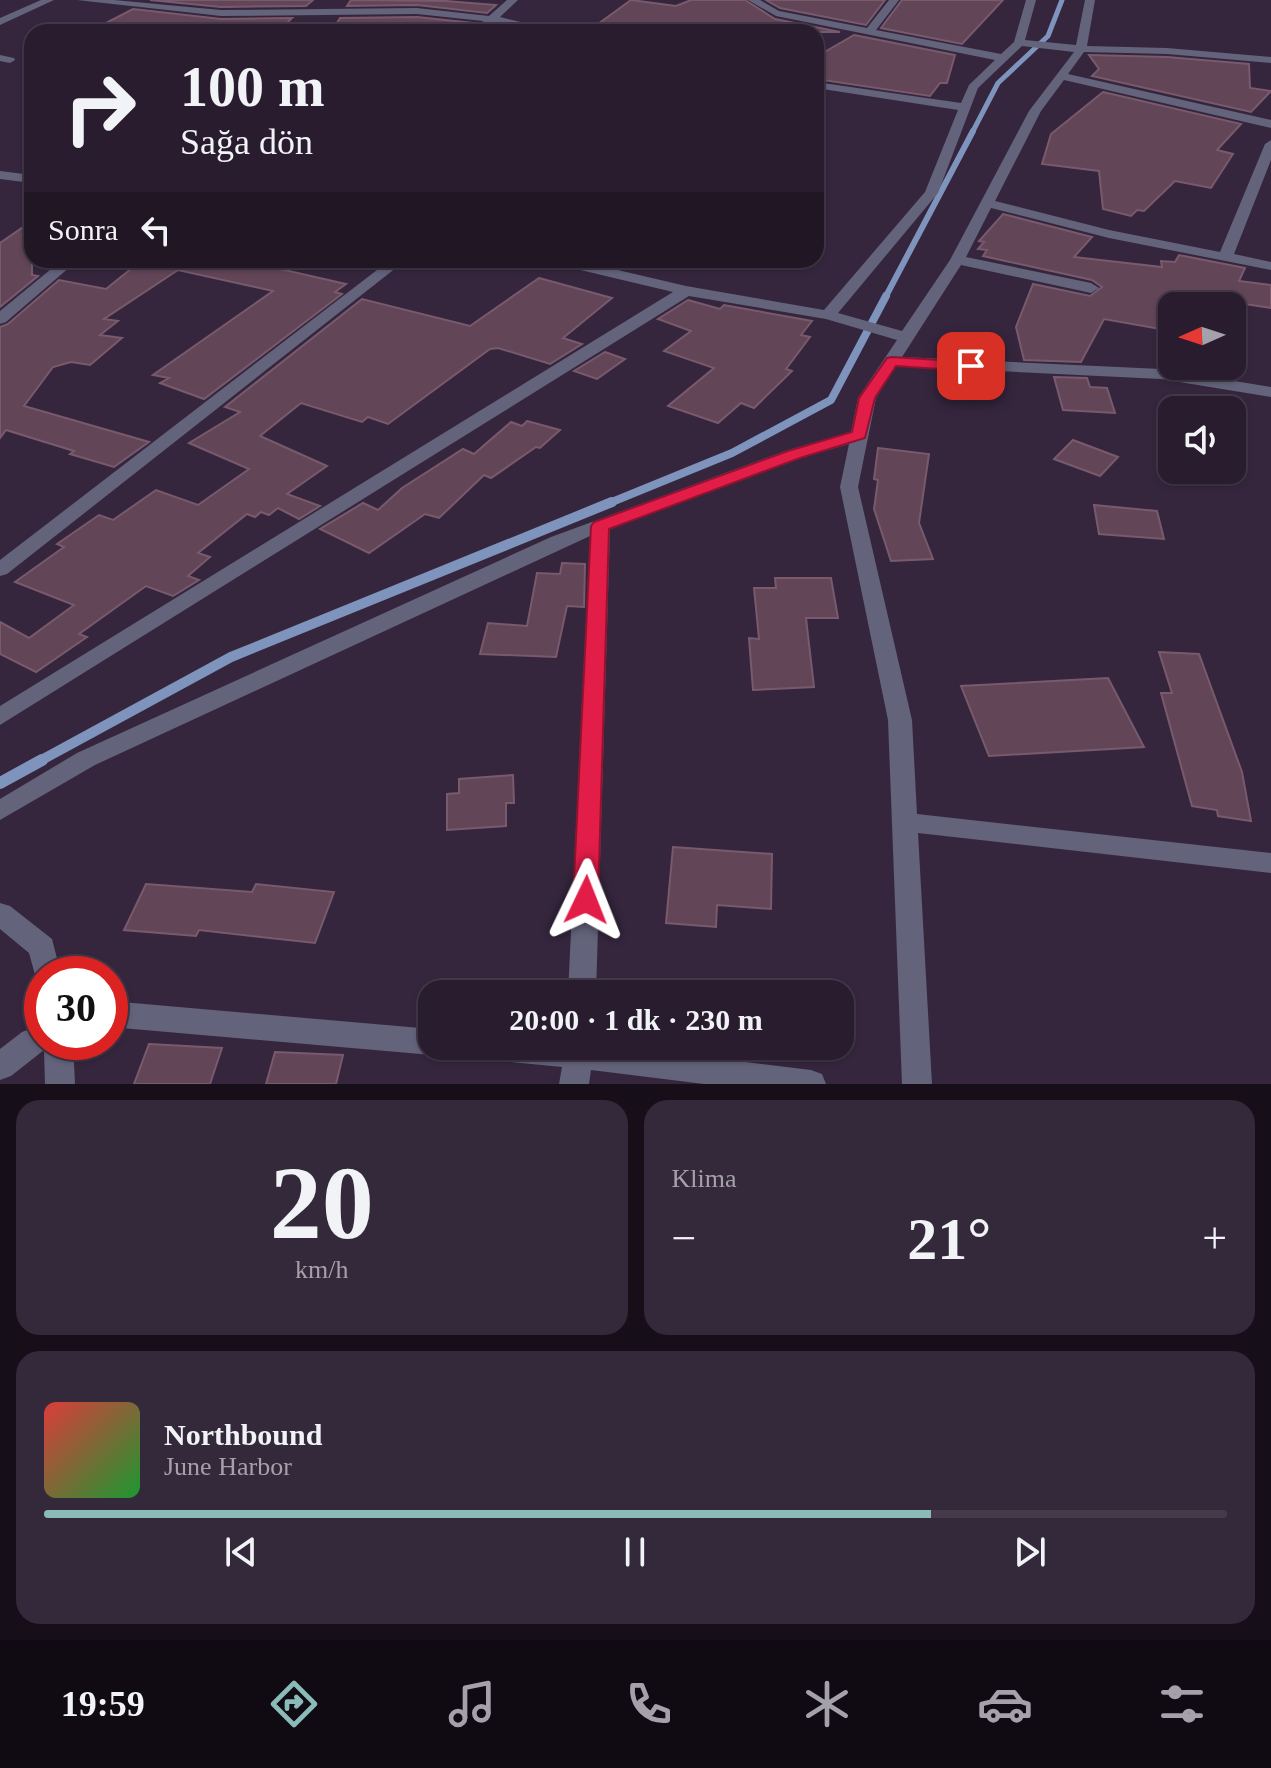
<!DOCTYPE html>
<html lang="tr">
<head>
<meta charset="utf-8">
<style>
	body { margin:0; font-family:"Times New Roman",serif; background:#34293a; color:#f1f3f6; height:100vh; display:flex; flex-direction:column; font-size:30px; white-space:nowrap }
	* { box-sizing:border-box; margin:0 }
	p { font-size:26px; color:#a5a1aa }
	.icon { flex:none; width:44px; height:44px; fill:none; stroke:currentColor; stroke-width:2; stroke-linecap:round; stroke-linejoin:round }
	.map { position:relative; height:1084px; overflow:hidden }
	.sheet { display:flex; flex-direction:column; gap:16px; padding:16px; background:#160f19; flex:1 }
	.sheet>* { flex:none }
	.banner { position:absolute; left:24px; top:24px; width:800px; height:244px; border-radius:24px; box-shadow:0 2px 6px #0004,0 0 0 2px #443a4a; background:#281c2e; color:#f1f3f6; overflow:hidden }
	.needle { width:52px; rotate:267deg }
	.tools { position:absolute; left:1158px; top:292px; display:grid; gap:16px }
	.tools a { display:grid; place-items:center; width:88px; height:88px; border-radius:16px; background:#281c2e; box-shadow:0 2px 6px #0004,0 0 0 2px #443a4a; font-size:40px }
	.speed { position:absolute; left:24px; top:956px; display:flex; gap:16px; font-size:40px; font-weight:700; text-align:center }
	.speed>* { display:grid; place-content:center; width:104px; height:104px; border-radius:50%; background:#281c2e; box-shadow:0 2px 6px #0004,0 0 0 2px #443a4a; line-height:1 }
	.speed .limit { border:12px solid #d22; background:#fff; color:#111 }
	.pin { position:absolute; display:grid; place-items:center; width:68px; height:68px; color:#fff; margin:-34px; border-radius:16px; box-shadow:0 4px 12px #0006 }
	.me { position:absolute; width:88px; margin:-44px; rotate:2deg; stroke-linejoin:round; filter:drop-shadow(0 0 6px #0008) }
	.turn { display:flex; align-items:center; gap:28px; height:168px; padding:0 24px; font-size:36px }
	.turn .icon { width:104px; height:104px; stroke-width:2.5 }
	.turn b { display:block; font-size:56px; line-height:68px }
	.then { display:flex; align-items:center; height:76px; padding:0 24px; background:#0003; gap:16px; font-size:30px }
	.big { font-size:60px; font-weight:600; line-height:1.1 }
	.sheet .widget { flex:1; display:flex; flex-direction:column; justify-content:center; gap:12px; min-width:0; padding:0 28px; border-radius:24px; background:#34293a }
	.sheet .dial { align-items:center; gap:0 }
	.dial b { font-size:104px; line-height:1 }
	.song { display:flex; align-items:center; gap:24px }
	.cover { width:96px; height:96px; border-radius:12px; background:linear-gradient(135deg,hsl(0 70% 55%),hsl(130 70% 35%)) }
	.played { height:8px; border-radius:4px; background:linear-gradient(90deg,#8bbbb9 75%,#443a4a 75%) }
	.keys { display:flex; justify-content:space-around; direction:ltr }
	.heat { display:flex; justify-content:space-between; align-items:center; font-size:44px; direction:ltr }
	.sheet .tiles { flex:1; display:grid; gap:16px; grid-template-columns:1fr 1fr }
	.widget:last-child { grid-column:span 2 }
	.trip { position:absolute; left:418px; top:980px; width:436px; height:80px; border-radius:24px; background:#281c2e; box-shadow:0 2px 6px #0004,0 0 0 2px #443a4a; font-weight:600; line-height:80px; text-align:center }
	.dock { display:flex; height:128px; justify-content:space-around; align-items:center; background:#100b12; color:#a5a1aa }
	.dock .icon { width:56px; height:56px }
	.dock .selected { color:#8bbbb9 }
	.dock b { font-size:36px; color:#f1f3f6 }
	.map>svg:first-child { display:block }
</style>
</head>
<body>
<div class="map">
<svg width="1271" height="1084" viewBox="0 0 1271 1084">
	<rect width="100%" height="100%" fill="#35263e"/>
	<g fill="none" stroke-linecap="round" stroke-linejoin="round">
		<!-- stream-far4 -->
		<polyline stroke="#7e94bc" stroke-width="5" points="972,133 998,83 1048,36 1062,0"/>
		<!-- stream-far3 -->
		<polyline stroke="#7e94bc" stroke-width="6" points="885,298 973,131"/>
		<!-- stream-far2 -->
		<polyline stroke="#7e94bc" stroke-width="8" points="607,504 732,453 831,400 886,296"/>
		<!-- stream-far1 -->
		<polyline stroke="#7e94bc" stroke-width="10" points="38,762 231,657 612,502"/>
		<!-- stream -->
		<polyline stroke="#7e94bc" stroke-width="12" points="0,783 42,760"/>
	</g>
	<!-- building -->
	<g fill="#624557" stroke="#795a6d" stroke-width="2">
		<polygon points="150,0 313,0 306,6 221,7"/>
		<polygon points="351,0 446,1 496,5 487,13 417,5 347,6"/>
		<polygon points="631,0 676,6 691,0 745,0 775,19 840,32 587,32"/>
		<polygon points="766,0 885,0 866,25 780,8"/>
		<polygon points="902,0 1003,0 962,44 881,28"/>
		<polygon points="133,9 221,19 292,18 284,26 178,24 164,32 98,27"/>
		<polygon points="417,17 474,23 464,32 407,32 415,26 335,26 340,18"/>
		<polygon points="854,35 955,55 947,83 940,83 930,96 816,79 816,57"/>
		<polygon points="1089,55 1167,57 1249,64 1250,88 1271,91 1251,112 1092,76 1099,69"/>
		<polygon points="1103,92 1241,124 1217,150 1233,154 1211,188 1175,181 1144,211 1137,210 1131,216 1103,209 1099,171 1042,164 1051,134"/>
		<polygon points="1003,214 1092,237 1074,257 1162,267 1161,261 1175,262 1179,255 1245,268 1239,281 1271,285 1271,308 1172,293 1172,331 1104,319 1081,362 1024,360 1016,327 1033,284 1090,296 1102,287 1092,280 983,256 987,250 978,249 984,242 979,241"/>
		<polygon points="32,221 32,275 38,276 0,307 0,243"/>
		<polygon points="179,260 241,260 346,284 335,292 342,294 204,399 160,383 169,378 153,375 273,291 178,270 104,319 118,321 100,335 122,338 90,365 71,362 53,367 24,406 149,442 114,467 70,454 74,451 6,430 0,438 0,327 8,324 59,280 106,289 137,264 179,269"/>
		<polygon points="539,278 612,298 563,338 582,344 550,364 498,348 490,349 388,424 368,417 362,422 301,403 260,436 327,466 287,494 320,506 299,519 278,508 269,515 261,512 255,517 247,514 198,553 210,557 188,576 199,580 173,596 146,586 79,634 87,637 36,672 0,654 0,622 29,638 74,605 15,582 64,547 57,544 99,515 113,520 156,490 198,505 249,469 189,443 240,412 225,407 362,299 470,326"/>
		<polygon points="688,300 720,309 724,305 812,321 801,335 810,337 786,369 792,371 754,408 741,403 718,423 668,406 714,368 664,351 691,331 658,319"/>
		<polygon points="605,352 625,359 597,379 574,371"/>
		<polygon points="1054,377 1087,378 1090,387 1107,388 1115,413 1063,410"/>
		<polygon points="527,421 560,430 540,448 536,447 491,478 484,475 439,518 425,514 369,553 320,529 363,503 378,510 402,488 463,449 474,454 511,422 522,426"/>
		<polygon points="1073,440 1118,457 1100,476 1054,459"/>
		<polygon points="878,448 929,454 919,523 933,559 891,561 874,509 878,480 874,479"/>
		<polygon points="1094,505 1157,511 1164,539 1099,534"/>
		<polygon points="562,563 585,564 584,607 567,606 556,657 480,654 488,623 527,626 537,573 560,574"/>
		<polygon points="775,578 831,578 838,618 806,618 814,687 753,690 749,638 759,639 754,588 776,588"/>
		<polygon points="1159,652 1199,654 1242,772 1251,821 1218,816 1217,810 1192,806 1161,693 1172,693"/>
		<polygon points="1108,678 1144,747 989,756 961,686"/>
		<polygon points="513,775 514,803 506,803 506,826 447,830 447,794 459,793 459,779"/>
		<polygon points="673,847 772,854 771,909 717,905 716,927 666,923"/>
		<polygon points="146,884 252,892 256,884 334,892 315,943 199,930 196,936 124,930"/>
		<polygon points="149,1044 222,1048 210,1084 134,1084"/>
		<polygon points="275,1052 343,1055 336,1084 266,1084"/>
	</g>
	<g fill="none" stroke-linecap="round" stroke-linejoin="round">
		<!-- street -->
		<g fill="#63637c" fill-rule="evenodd">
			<polygon points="41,0 54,0 0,25 0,18"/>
			<polygon points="77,0 114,0 221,10 417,8 489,16 507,0 518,0 500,17 563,32 543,32 494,23 486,27 481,24 483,21 417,14 221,16"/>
			<path d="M748,0H760L779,11L867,28L889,0H899L876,30L1001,54L1014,42L1026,0H1036L1025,40L1076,45L1085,0H1095L1087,46L1167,48L1271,57V63L1167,54L1084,52L1068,74L1271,120V128L1064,80L1041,111L995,201L1109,230L1220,252L1265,144L1271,140V160L1234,254L1271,262V270L1109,238L991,208L966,257L1091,283L1099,288L1091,293L961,265L902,357L1161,369L1271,387V397L1161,379L896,366L876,398L858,487L912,720L917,814L1271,853V873L918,833L932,1084H902L888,720L840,487L849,444L800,458L610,529L596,994H568L590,536L95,765L0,820V799L77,753L551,537L788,450L851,432L858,398L897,340L826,319L689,296L0,725V706L673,292L551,263L549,260H575L686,286L824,310L925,192L958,110L816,88V82L961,103L969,85L995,60L776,16ZM1022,46L1074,52L1029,111L950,260L902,331L838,313L938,193L978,88Z"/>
			<polygon points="0,55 14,58 15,60 10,63 0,61"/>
			<polygon points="0,171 32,175 32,183 0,179"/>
			<polygon points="62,260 78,260 6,322 0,324 0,311"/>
			<polygon points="390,260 406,260 7,574 0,576 0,560"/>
			<polygon points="0,903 10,906 52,939 61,974 42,974 42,984 37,982 29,953 0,929"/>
			<polygon points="110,1001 432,1029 432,1046 445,1046 442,1051 432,1055 110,1027"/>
			<polygon points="42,1024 42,1042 73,1042 75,1084 45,1084 44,1050 11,1076 0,1080 0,1049 22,1032"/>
			<polygon points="465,1046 614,1046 811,1070 822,1074 826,1084 704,1084 591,1070 589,1084 559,1084 562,1067 480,1059 470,1055"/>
		</g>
	</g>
	<!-- route -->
	<polygon fill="#e11d48" stroke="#92132f" stroke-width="2" points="892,357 971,362 979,366 971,371 896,366 875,398 865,438 800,458 609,529 598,900 594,907 586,910 577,907 573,900 591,526 594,522 788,451 852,432 859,398 887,358"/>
</svg>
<div class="tools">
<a><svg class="needle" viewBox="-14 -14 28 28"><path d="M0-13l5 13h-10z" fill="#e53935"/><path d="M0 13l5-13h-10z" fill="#a5a1aa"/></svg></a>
<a><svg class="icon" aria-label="sound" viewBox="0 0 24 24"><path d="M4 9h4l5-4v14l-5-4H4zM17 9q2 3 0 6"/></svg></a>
</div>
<div class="speed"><div class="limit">30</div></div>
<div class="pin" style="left:971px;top:366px;background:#d93025"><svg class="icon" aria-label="arrive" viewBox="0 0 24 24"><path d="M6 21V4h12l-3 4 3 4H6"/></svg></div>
<svg class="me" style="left:586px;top:900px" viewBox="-20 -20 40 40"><path d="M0-17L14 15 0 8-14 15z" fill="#e11d48" stroke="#fff" stroke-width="4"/></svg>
<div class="trip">20:00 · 1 dk · 230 m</div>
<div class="banner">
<div class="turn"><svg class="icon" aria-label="right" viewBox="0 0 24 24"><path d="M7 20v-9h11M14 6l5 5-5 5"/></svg><div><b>100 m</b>Sağa dön</div></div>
<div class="then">Sonra<svg class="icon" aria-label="left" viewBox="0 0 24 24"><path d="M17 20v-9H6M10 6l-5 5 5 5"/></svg></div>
</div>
</div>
<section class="sheet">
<div class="tiles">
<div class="widget dial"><b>20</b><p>km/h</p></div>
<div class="widget"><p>Klima</p>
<div class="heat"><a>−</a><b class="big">21°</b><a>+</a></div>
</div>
<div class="widget">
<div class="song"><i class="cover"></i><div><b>Northbound</b><p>June Harbor</p></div></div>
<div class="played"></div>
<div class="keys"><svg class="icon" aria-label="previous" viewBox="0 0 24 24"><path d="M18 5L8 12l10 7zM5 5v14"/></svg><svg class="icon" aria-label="pause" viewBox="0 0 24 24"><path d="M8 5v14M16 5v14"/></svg><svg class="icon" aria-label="next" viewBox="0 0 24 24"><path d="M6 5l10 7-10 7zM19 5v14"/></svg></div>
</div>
</div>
</section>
<nav class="dock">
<b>19:59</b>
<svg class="icon selected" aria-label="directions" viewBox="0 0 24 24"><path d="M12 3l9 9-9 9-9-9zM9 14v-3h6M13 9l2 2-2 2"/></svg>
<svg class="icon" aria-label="music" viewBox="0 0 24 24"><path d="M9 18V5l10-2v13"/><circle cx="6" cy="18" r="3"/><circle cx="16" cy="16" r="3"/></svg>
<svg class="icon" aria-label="phone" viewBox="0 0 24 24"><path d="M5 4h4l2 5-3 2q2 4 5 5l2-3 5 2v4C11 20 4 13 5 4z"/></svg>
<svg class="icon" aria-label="climate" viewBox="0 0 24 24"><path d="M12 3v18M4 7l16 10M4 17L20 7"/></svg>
<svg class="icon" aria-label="car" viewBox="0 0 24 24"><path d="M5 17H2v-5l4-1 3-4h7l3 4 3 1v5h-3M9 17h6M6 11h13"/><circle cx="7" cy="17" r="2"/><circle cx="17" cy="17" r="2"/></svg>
<svg class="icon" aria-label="filters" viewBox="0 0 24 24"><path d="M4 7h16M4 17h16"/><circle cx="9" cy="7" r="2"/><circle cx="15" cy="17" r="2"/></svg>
</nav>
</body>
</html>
